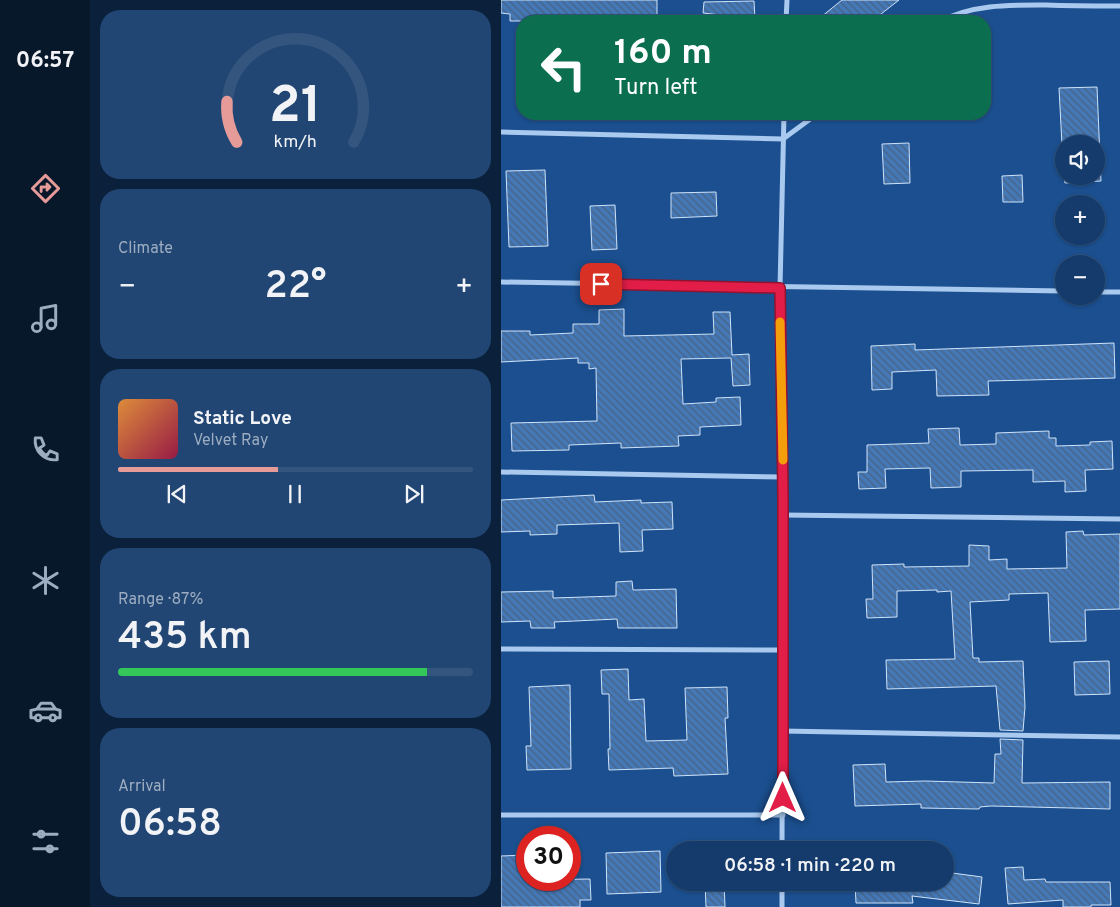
<!DOCTYPE html>
<html lang="en">
<head>
<meta charset="utf-8">
<style>
	body { margin:0; font-family:Overpass,sans-serif; background:#214673; color:#f1f3f6; height:100vh; display:flex; flex-direction:column; font-size:19px; white-space:nowrap }
	* { box-sizing:border-box; margin:0 }
	p { font-size:16px; color:#9dadc1 }
	.icon { flex:none; width:28px; height:28px; fill:none; stroke:currentColor; stroke-width:2; stroke-linecap:round; stroke-linejoin:round }
	.map { position:relative; flex:1; overflow:hidden }
	.drawer { display:flex; flex-direction:column; gap:10px; padding:10px; background:#0b203b; width:411px }
	.drawer>* { flex:none }
	.banner { position:absolute; left:15px; top:15px; width:475px; height:105px; border-radius:20px; box-shadow:0 1px 4px #0004,0 0 0 1px #33557e; background:#0b6e4f; color:#fff; overflow:hidden }
	.buttons { position:absolute; left:554px; top:135px; display:grid; gap:10px }
	.buttons a { display:grid; place-items:center; width:50px; height:50px; border-radius:50%; background:#143b6b; box-shadow:0 1px 4px #0004,0 0 0 1px #33557e; font-size:25px }
	.speed { position:absolute; left:15px; top:826px; display:flex; gap:10px; font-size:25px; font-weight:700; text-align:center }
	.speed>* { display:grid; place-content:center; width:65px; height:65px; border-radius:50%; background:#143b6b; box-shadow:0 1px 4px #0004,0 0 0 1px #33557e; line-height:1 }
	.speed .limit { border:8px solid #d22; background:#fff; color:#111 }
	.pin { position:absolute; display:grid; place-items:center; width:42px; height:42px; color:#fff; margin:-21px; border-radius:10px; box-shadow:0 2px 8px #0006 }
	.me { position:absolute; width:55px; margin:-28px; rotate:0deg; stroke-linejoin:round; filter:drop-shadow(0 0 4px #0008) }
	.turn { display:flex; align-items:center; gap:18px; height:105px; padding:0 15px; font-size:22px }
	.turn .icon { width:65px; height:65px; stroke-width:2.5 }
	.turn b { display:block; font-size:35px; line-height:42px }
	.big { font-size:38px; font-weight:600; line-height:1.1 }
	.drawer .tile { flex:1; display:flex; flex-direction:column; justify-content:center; gap:8px; min-width:0; padding:0 18px; border-radius:20px; background:#214673 }
	.drawer .dial { align-items:center; gap:0 }
	.dial svg { height:130px; overflow:visible; fill:none; stroke:#33557e; stroke-width:7; stroke-linecap:round; text-anchor:middle }
	.dial text { fill:#f1f3f6; stroke:none }
	.song { display:flex; align-items:center; gap:15px }
	.cover { width:60px; height:60px; border-radius:8px; background:linear-gradient(135deg,hsl(30 70% 55%),hsl(340 70% 35%)) }
	.played { height:5px; border-radius:2px; background:linear-gradient(90deg,#e69b98 45%,#33557e 45%) }
	.keys { display:flex; justify-content:space-around; direction:ltr }
	.heat { display:flex; justify-content:space-between; align-items:center; font-size:28px; direction:ltr }
	.charge { height:8px; border-radius:4px; background:linear-gradient(90deg,#34c759 87%,#33557e 0) }
	.trip { position:absolute; left:165px; top:841px; width:288px; height:50px; border-radius:25px; background:#143b6b; box-shadow:0 1px 4px #0004,0 0 0 1px #33557e; font-weight:600; line-height:50px; text-align:center }
	main { display:flex; flex:1; min-height:0 }
	.menu { display:flex; flex-direction:column; width:90px; justify-content:space-around; align-items:center; background:#08182b; color:#9dadc1 }
	.menu .icon { width:35px; height:35px }
	.menu .active { color:#e69b98 }
	.menu b { font-size:22px; color:#f1f3f6 }
	.map>svg:first-child { display:block }
</style>
</head>
<body>
<main>
<nav class="menu">
<b>06:57</b>
<svg class="icon active" aria-label="directions" viewBox="0 0 24 24"><path d="M12 3l9 9-9 9-9-9zM9 14v-3h6M13 9l2 2-2 2"/></svg>
<svg class="icon" aria-label="music" viewBox="0 0 24 24"><path d="M9 18V5l10-2v13"/><circle cx="6" cy="18" r="3"/><circle cx="16" cy="16" r="3"/></svg>
<svg class="icon" aria-label="phone" viewBox="0 0 24 24"><path d="M5 4h4l2 5-3 2q2 4 5 5l2-3 5 2v4C11 20 4 13 5 4z"/></svg>
<svg class="icon" aria-label="climate" viewBox="0 0 24 24"><path d="M12 3v18M4 7l16 10M4 17L20 7"/></svg>
<svg class="icon" aria-label="car" viewBox="0 0 24 24"><path d="M5 17H2v-5l4-1 3-4h7l3 4 3 1v5h-3M9 17h6M6 11h13"/><circle cx="7" cy="17" r="2"/><circle cx="17" cy="17" r="2"/></svg>
<svg class="icon" aria-label="filters" viewBox="0 0 24 24"><path d="M4 7h16M4 17h16"/><circle cx="9" cy="7" r="2"/><circle cx="15" cy="17" r="2"/></svg>
</nav>
<section class="drawer">
<div class="tile dial"><svg viewBox="0 0 100 80">
<path d="M14 69A42 42 0 1 1 86 69"/>
<path d="M14 69A42 42 0 0 1 8 44" stroke="#e69b98"/>
<text x="50" y="56" font-size="32" font-weight="700">21</text>
<text x="50" y="72" font-size="11">km/h</text>
</svg></div>
<div class="tile"><p>Climate</p>
<div class="heat"><a>−</a><b class="big">22°</b><a>+</a></div>
</div>
<div class="tile">
<div class="song"><i class="cover"></i><div><b>Static Love</b><p>Velvet Ray</p></div></div>
<div class="played"></div>
<div class="keys"><svg class="icon" aria-label="previous" viewBox="0 0 24 24"><path d="M18 5L8 12l10 7zM5 5v14"/></svg><svg class="icon" aria-label="pause" viewBox="0 0 24 24"><path d="M8 5v14M16 5v14"/></svg><svg class="icon" aria-label="next" viewBox="0 0 24 24"><path d="M6 5l10 7-10 7zM19 5v14"/></svg></div>
</div>
<div class="tile"><p>Range · 87%</p><b class="big">435 km</b><div class="charge"></div></div>
<div class="tile"><p>Arrival</p><b class="big">06:58</b></div>
</section>
<div class="map">
<svg width="619" height="907" viewBox="0 0 619 907">
	<defs>
		<pattern id="building-back-hatch" width="6" height="6" patternUnits="userSpaceOnUse" patternTransform="scale(1.25)"><rect width="6" height="6" fill="#4478b7"/><path d="M-1 5l2 2M0 0l6 6M5-1l2 2" fill="none" stroke="#486282"/></pattern>
	</defs>
	<rect width="100%" height="100%" fill="#1b4f8f"/>
	<!-- building -->
	<g fill="url(#building-back-hatch)" stroke="#cfe3fa">
		<polygon points="0,0 156,0 156,21 138,21 138,18 80,15 80,19 36,16 36,21 9,21 9,14 0,13"/>
		<polygon points="341,0 398,0 371,21 315,21"/>
		<polygon points="253,1 254,19 202,13 203,2"/>
		<polygon points="596,87 600,181 564,183 563,176 595,176 595,144 562,144 562,164 558,88"/>
		<polygon points="408,143 409,183 383,184 381,144"/>
		<polygon points="44,170 47,246 8,247 5,171"/>
		<polygon points="521,175 522,202 502,202 501,176"/>
		<polygon points="215,192 216,216 170,218 170,193"/>
		<polygon points="114,205 116,249 91,250 89,206"/>
		<polygon points="123,309 123,336 213,334 212,312 229,312 231,355 248,354 249,385 232,386 230,358 180,359 182,404 215,402 215,398 239,397 240,425 199,427 199,435 177,436 178,446 120,448 120,443 68,445 68,450 11,451 10,423 96,421 95,368 88,369 88,363 77,363 77,358 0,362 0,331 29,331 29,335 72,333 72,324 98,324 98,310"/>
		<polygon points="613,343 614,378 487,381 488,395 436,396 435,370 391,372 391,389 371,390 370,346 414,344 414,350"/>
		<polygon points="458,428 459,445 495,444 495,433 548,431 548,438 555,438 555,446 589,445 589,442 611,441 612,469 584,470 585,491 564,492 564,481 532,482 532,470 460,471 460,487 430,488 429,468 384,469 385,488 358,489 357,472 366,472 366,445 428,443 427,429"/>
		<polygon points="93,495 94,502 140,500 140,503 171,502 172,529 141,530 142,551 119,552 118,523 56,525 56,534 29,535 29,531 0,532 0,500"/>
		<polygon points="582,531 583,535 619,534 619,609 584,610 585,641 549,642 547,593 508,594 508,600 469,602 472,658 478,658 478,662 522,661 524,707 522,731 499,730 495,686 386,689 385,660 454,659 450,591 436,592 436,590 396,591 396,617 366,618 365,599 372,599 371,565 403,564 403,567 468,566 468,545 488,546 488,560 506,559 506,569 566,568 565,532"/>
		<polygon points="131,581 132,590 175,589 176,628 117,628 116,619 53,622 54,628 30,628 29,621 0,622 0,592 52,591 52,598 115,596 115,582"/>
		<polygon points="608,661 609,694 574,695 573,662"/>
		<polygon points="127,669 128,700 143,699 145,741 186,740 184,688 226,687 227,718 224,718 227,774 173,776 172,768 108,770 107,749 109,749 108,694 101,694 100,670"/>
		<polygon points="69,685 70,769 26,770 25,746 30,746 28,687"/>
		<polygon points="499,739 522,740 521,783 609,782 609,809 490,806 479,807 478,809 420,808 420,804 354,806 352,765 384,764 385,782 424,781 493,783 494,754 500,754"/>
		<polygon points="159,851 160,892 106,894 105,853"/>
		<polygon points="26,855 26,880 89,879 90,900 79,900 79,907 0,907 0,856"/>
		<polygon points="522,867 523,880 544,879 545,882 609,882 610,905 590,905 590,907 562,907 562,900 507,904 504,868"/>
		<polygon points="444,872 481,877 478,904 411,896 412,903 355,903 354,882 444,882"/>
		<polygon points="204,882 223,882 224,907 205,907"/>
	</g>
	<g fill="none" stroke-linecap="round" stroke-linejoin="round">
		<!-- street -->
		<g stroke="#a9c9ee" stroke-width="5">
			<polyline points="285,21 286,0"/>
			<path d="M440,21C473,4 509,5 545,5C570,6 594,6 619,6"/>
			<polyline points="0,132 282,139 316,114"/>
			<polyline points="0,282 562,291"/>
			<polyline points="595,292 619,292"/>
			<polyline points="0,472 282,477"/>
			<polyline points="282,515 619,519"/>
			<polyline points="0,649 282,650"/>
			<polyline points="281,731 619,737"/>
			<polyline points="0,815 282,815"/>
			<polyline points="281,850 282,477 279,288 283,114"/>
			<polyline points="281,907 281,882"/>
		</g>
	</g>
	<g fill="none" stroke-linecap="round" stroke-linejoin="round">
		<defs>
			<polyline id="route" points="100,284 279,288 282,496 282,798"/>
		</defs>
		<!-- route casing -->
		<use href="#route" stroke="#92132f" stroke-width="12"/>
		<!-- route -->
		<use href="#route" stroke="#e11d48" stroke-width="9"/>
		<!-- slow -->
		<polyline stroke="#f59e0b" stroke-width="9" points="279,322 282,460"/>
	</g>
</svg>
<div class="buttons">
<a><svg class="icon" aria-label="sound" viewBox="0 0 24 24"><path d="M4 9h4l5-4v14l-5-4H4zM17 9q2 3 0 6"/></svg></a>
<a>+</a>
<a>−</a>
</div>
<div class="speed"><div class="limit">30</div></div>
<div class="pin" style="left:100px;top:284px;background:#d93025"><svg class="icon" aria-label="arrive" viewBox="0 0 24 24"><path d="M6 21V4h12l-3 4 3 4H6"/></svg></div>
<svg class="me" style="left:282px;top:798px" viewBox="-20 -20 40 40"><path d="M0-17L14 15 0 8-14 15z" fill="#e11d48" stroke="#fff" stroke-width="4"/></svg>
<div class="trip">06:58 · 1 min · 220 m</div>
<div class="banner">
<div class="turn"><svg class="icon" aria-label="left" viewBox="0 0 24 24"><path d="M17 20v-9H6M10 6l-5 5 5 5"/></svg><div><b>160 m</b>Turn left</div></div>
</div>
</div>
</main>
</body>
</html>
